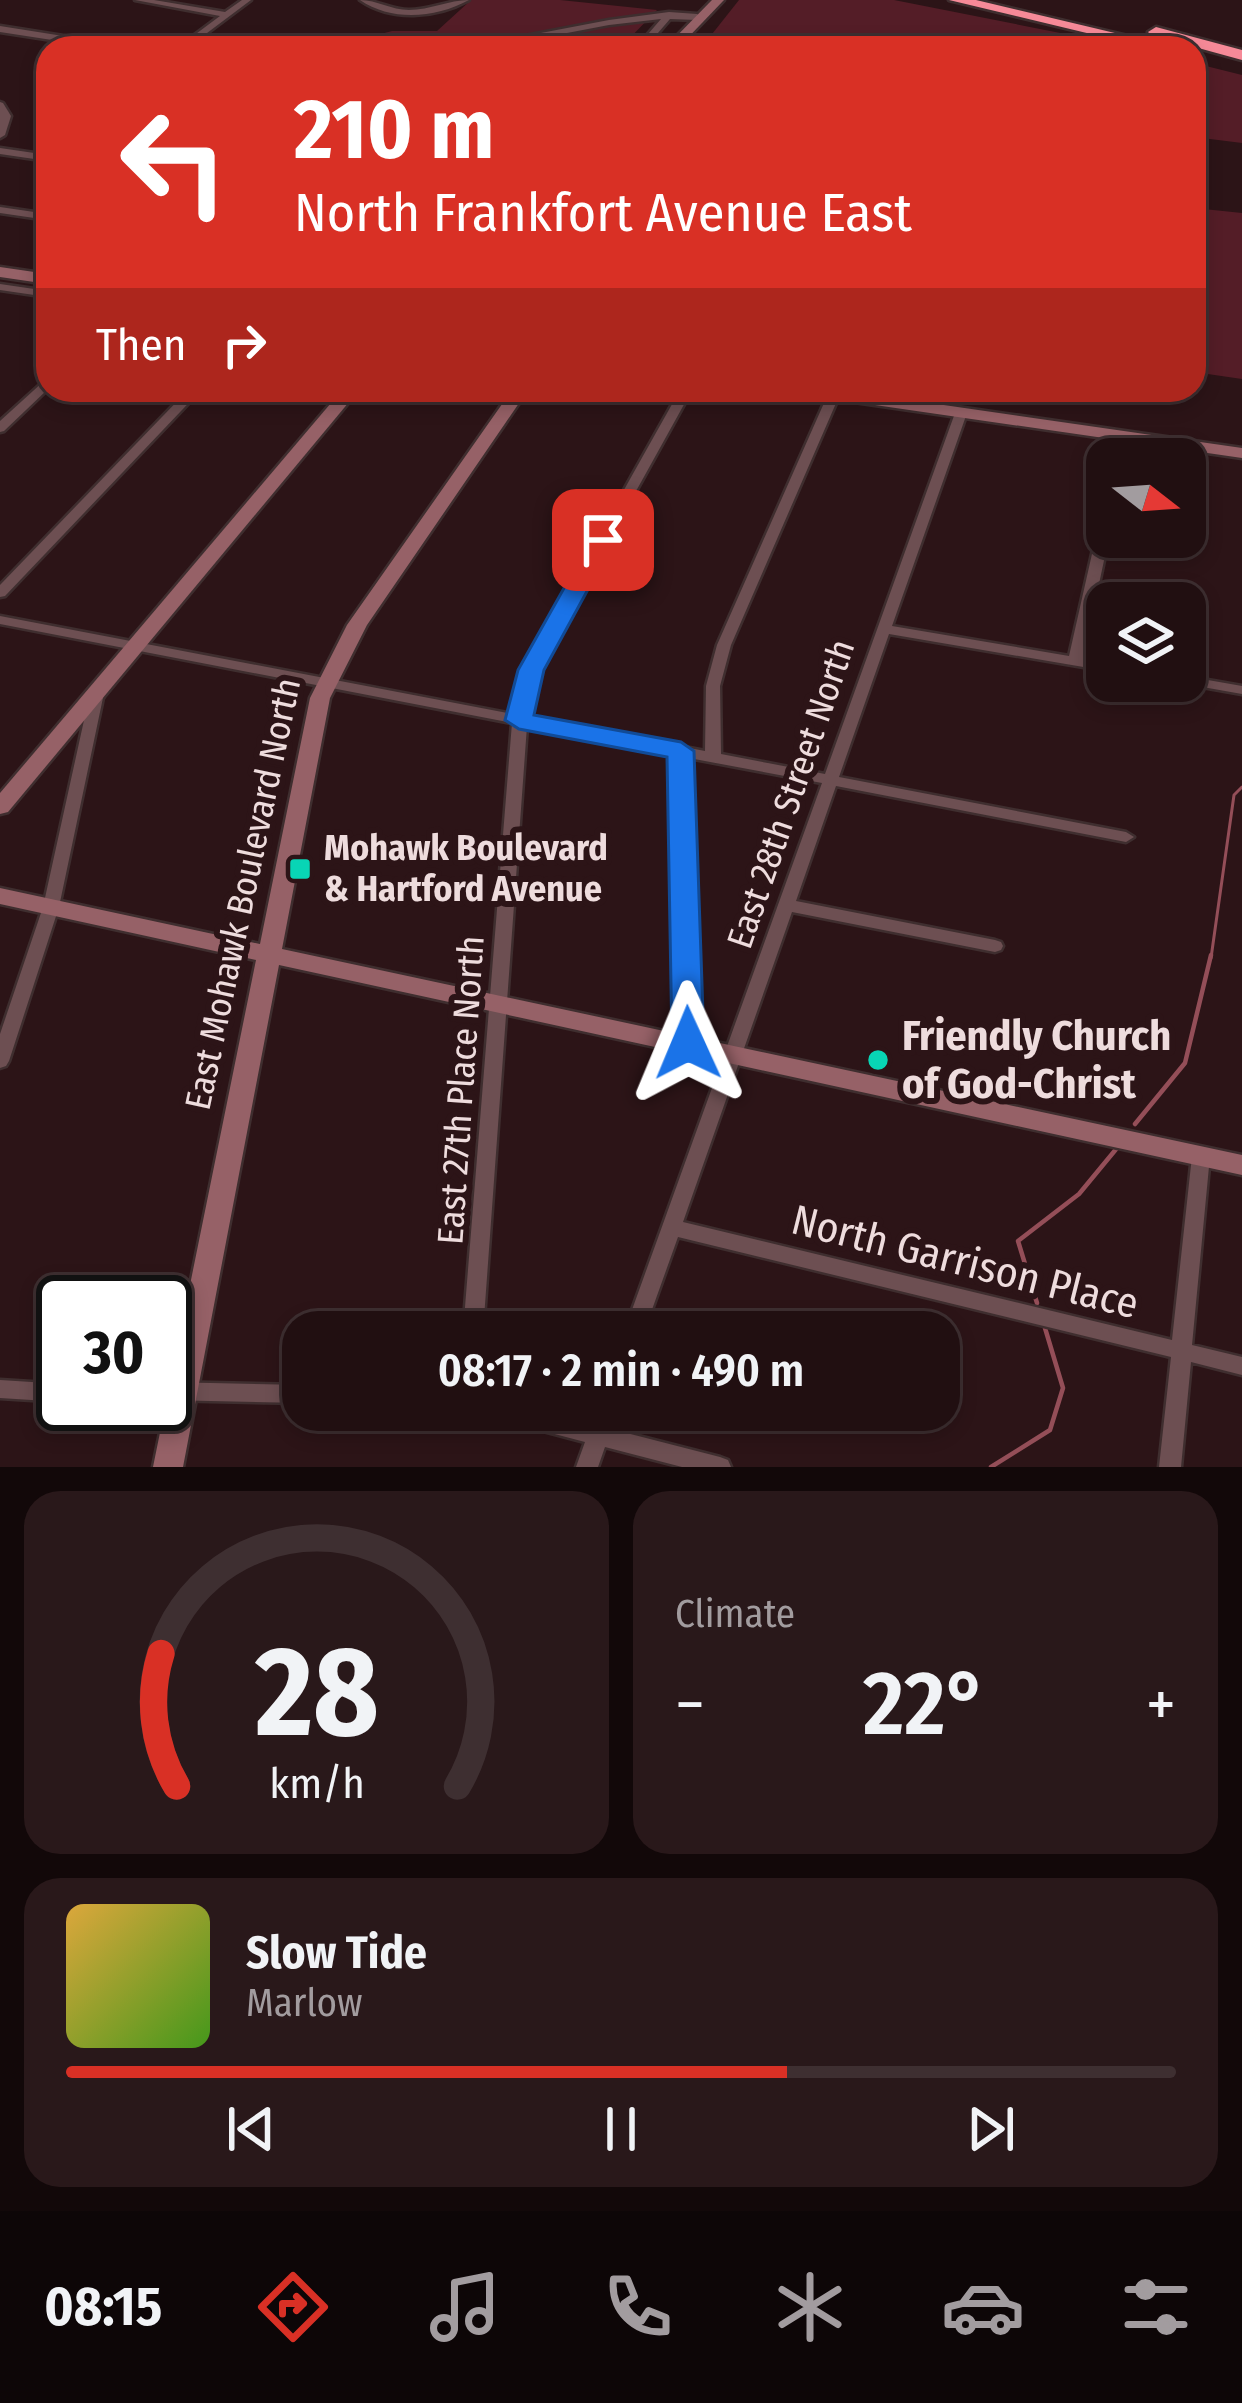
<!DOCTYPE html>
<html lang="en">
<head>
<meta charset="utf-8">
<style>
	body { margin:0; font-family:"Fira Sans Condensed",sans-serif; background:#29181a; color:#f1f3f6; height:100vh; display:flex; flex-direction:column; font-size:45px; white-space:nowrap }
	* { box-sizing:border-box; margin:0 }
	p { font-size:39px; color:#a29c9f }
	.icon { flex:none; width:66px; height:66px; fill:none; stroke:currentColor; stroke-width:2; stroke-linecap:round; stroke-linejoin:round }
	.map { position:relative; height:1467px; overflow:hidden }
	.details { display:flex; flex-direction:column; gap:24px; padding:24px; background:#120809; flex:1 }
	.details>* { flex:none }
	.hud { position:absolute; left:36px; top:36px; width:1170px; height:366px; border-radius:36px; box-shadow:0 6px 18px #0003,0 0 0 3px #3e2f31; background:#d93025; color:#fff; overflow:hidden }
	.needle { width:78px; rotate:107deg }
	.fabs { position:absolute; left:1086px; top:438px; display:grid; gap:24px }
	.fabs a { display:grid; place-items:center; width:120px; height:120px; border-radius:24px; background:#210f11; box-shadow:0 6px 18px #0003,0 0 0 3px #3e2f31; font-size:60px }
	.speed { position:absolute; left:36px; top:1275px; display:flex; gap:24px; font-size:60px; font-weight:700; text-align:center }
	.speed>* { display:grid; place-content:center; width:156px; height:156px; border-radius:50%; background:#210f11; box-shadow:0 6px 18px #0003,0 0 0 3px #3e2f31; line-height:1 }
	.speed .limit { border:6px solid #111; border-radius:18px; background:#fff; color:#111 }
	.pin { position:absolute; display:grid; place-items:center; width:102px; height:102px; color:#fff; margin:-51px; border-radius:24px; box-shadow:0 6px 18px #0006 }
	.me { position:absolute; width:132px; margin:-66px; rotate:359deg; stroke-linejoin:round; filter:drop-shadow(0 0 9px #0008) }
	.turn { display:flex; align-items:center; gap:42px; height:252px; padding:0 60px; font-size:54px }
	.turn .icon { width:156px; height:156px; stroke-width:2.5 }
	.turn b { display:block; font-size:84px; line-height:102px }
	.then { display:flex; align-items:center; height:114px; padding:0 60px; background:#0003; gap:24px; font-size:45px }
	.big { font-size:90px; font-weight:600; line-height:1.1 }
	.details .card { flex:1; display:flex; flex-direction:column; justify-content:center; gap:18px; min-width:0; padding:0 42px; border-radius:36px; background:#29181a }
	.details .dial { align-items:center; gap:0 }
	.dial svg { height:312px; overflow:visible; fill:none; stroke:#3e2f31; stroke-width:7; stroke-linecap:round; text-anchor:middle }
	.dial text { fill:#f1f3f6; stroke:none }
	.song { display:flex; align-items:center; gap:36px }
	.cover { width:144px; height:144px; border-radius:18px; background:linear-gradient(135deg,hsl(40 70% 55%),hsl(100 70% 35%)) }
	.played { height:12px; border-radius:6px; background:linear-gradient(90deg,#d93025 65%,#3e2f31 65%) }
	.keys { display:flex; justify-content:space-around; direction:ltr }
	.heat { display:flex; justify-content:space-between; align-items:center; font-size:66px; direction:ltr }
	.details .tiles { flex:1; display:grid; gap:24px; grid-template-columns:1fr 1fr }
	.card:last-child { grid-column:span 2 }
	.trip { position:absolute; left:282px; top:1311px; width:678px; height:120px; border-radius:36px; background:#210f11; box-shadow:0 6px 18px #0003,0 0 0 3px #3e2f31; font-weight:600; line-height:120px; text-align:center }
	.tabs { display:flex; height:192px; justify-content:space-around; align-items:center; background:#0d0607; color:#a29c9f }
	.tabs .icon { width:84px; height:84px }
	.tabs .on { color:#d93025 }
	.tabs b { font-size:54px; color:#f1f3f6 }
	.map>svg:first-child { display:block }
</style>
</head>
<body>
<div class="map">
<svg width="1242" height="1467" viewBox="0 0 1242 1467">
	<rect width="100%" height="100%" fill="#2c1417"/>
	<!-- green -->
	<g fill="#541d27">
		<polygon points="471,0 560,0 657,10 623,45 560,41 542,48 329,48 392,31 437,31"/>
		<polygon points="739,0 894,0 1136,48 701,48"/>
		<polygon points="1194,63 1242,75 1242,143 1194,137"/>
		<polygon points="1194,208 1242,213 1242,379 1194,372"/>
	</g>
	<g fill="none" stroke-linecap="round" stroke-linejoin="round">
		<!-- stream-far1 -->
		<polyline stroke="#944e58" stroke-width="3" points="1211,958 1234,795 1242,787"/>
		<!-- stream -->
		<g stroke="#944e58" stroke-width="4.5">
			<polyline points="1135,1124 1185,1063 1211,955"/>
			<polyline points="1037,1303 1018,1241 1079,1194 1117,1148"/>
			<polyline points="991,1467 1050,1430 1063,1388 1045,1328"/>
		</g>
		<defs>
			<g id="street">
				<polygon points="135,0 154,0 225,12 242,0 251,0 187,48 177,48 220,16"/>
				<path d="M360,0C377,0 391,10 409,10C430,10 449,0 469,0C436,18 392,22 360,0Z"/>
				<polygon points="669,12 697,14 701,17 697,20 670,19 645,48 636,48 661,19 609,25 494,47 437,48 474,41 478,44 494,42 609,20"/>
				<polygon points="0,26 120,45 124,48 104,48 0,32"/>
				<polygon points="0,102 3,103 11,116 5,135 0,138"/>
				<polygon points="0,148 48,155 48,161 0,154"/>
				<polygon points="0,207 48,214 48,220 0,213"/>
				<polygon points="0,284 48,291 48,297 0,290"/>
				<polygon points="48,379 48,389 4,431 0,432 0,421 44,381"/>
				<polygon points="188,390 201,390 5,596 0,597 0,585"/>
				<polygon points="680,390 692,390 547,652 528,702 527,717 705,751 706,686 717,645 828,394 834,390 840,394 731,645 720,686 721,754 825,774 955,413 961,409 967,413 892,626 1069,656 1101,514 1107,510 1109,537 1083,659 1107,663 1107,671 889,634 839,777 1126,832 1134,837 1126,842 836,786 796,901 995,940 1001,942 1003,946 1001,950 995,952 792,912 683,1222 1172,1340 1192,1156 1194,1151 1201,1149 1208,1151 1210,1156 1192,1345 1242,1357 1242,1375 1191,1362 1181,1467 1159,1467 1171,1357 678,1237 644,1332 624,1332 822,783 689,758 697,1043 694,1048 688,1050 682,1048 679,1043 673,755 527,726 483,1332 463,1332 512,723 0,624 0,616 513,714 514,702 533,652"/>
				<polygon points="1124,432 1130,436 1125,459 1113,459 1118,436"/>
				<polygon points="1185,676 1242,686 1242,694 1180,683 1178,681 1185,681"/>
				<polygon points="97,689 104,693 59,907 9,1061 6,1066 0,1068 0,1034 43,907 90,693"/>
				<polygon points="0,1380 63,1384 63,1402 0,1398"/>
				<polygon points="165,1382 303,1385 303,1403 165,1400"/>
				<polygon points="487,1410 534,1410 591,1424 596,1410 618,1410 611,1429 720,1457 728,1460 731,1467 682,1467 605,1447 598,1467 576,1467 585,1442 498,1419 490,1417"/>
			</g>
			<g id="secondary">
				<polygon points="712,0 724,0 678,48 665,48"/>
				<polygon points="0,267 48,274 48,284 0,277"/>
				<polygon points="342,390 359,390 8,812 0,814 0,793"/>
				<polygon points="512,390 528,390 367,625 330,698 282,949 1242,1155 1242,1175 279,965 183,1467 153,1467 256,960 0,904 0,888 260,944 310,698 347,625"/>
				<polygon points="798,390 840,390 1242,448 1242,458 806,395"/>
			</g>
			<g id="highway">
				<polygon points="949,0 976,0 1178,48 1149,48"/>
				<polygon points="1156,27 1242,50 1242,60 1151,35 1148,32"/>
			</g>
		</defs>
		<!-- street casing -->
		<use href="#street" stroke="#3f2e2f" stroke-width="5"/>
		<!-- secondary casing -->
		<use href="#secondary" stroke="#3f2e2f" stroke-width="5"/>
		<!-- highway casing -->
		<use href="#highway" stroke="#3f2e2f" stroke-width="5"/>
		<!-- street -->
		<use href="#street" fill="#6d4f52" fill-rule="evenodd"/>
		<!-- secondary -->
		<use href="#secondary" fill="#966167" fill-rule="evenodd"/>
		<!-- highway -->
		<use href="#highway" fill="#f68a98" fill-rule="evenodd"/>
	</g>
	<!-- route -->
	<polygon fill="#1a73e8" stroke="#114b97" stroke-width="3" points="603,532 615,540 544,670 534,715 681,742 694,751 704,1043 699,1051 676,1051 672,1043 667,757 519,729 505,720 518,670 591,540"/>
	<!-- markers -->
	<g fill="#08d5b5" stroke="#2c1417" stroke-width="4.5">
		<rect x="288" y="857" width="24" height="24" rx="6"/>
		<circle cx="878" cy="1060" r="12"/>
	</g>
	<g text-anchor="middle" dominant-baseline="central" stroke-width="12" stroke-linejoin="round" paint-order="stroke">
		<!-- street labels -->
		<g font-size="36" fill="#eedcdd" stroke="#2c1417">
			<text transform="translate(791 794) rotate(-71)">East 28th Street North</text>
			<text transform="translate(243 894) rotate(-78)">East Mohawk Boulevard North</text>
			<text transform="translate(461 1090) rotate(-86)">East 27th Place North</text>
		</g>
		<!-- poi labels -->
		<g font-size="36" font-weight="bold" fill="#eedcdd" stroke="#2c1417" text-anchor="start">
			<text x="324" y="848">Mohawk Boulevard<tspan x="324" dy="41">&amp; Hartford Avenue</tspan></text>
		</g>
		<!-- near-poi labels -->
		<g font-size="42" font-weight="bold" fill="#eedcdd" stroke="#2c1417" text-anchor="start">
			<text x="902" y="1036">Friendly Church<tspan x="902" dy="48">of God-Christ</tspan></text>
		</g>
		<!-- near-street labels -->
		<g font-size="42" fill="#eedcdd" stroke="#2c1417">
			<text transform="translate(965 1262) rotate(14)">North Garrison Place</text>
		</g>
	</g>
</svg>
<div class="fabs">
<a><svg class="needle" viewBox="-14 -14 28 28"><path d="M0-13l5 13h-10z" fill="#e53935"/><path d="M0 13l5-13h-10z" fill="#a29c9f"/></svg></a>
<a><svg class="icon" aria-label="layers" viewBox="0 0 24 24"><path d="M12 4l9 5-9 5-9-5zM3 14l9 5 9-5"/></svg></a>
</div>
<div class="speed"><div class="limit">30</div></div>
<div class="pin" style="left:603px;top:540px;background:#d93025"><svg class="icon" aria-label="arrive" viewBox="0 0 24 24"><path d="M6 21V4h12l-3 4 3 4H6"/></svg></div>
<svg class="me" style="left:688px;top:1043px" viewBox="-20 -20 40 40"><path d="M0-17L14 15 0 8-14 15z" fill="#1a73e8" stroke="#fff" stroke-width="4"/></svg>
<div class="trip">08:17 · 2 min · 490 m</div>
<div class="hud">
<div class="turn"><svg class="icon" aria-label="left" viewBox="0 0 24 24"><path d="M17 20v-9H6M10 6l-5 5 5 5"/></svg><div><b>210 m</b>North Frankfort Avenue East</div></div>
<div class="then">Then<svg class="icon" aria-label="right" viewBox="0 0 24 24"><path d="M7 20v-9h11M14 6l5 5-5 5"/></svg></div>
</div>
</div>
<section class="details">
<div class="tiles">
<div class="card dial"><svg viewBox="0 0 100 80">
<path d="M14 69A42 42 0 1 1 86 69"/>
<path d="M14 69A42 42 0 0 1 10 35" stroke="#d93025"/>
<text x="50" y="56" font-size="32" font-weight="700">28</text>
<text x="50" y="72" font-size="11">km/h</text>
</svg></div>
<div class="card"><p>Climate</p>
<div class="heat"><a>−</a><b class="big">22°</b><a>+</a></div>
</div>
<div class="card">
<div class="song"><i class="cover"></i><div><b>Slow Tide</b><p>Marlow</p></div></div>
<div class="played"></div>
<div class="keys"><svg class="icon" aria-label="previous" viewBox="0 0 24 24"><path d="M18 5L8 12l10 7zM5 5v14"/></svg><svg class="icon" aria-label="pause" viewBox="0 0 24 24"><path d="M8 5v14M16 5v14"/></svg><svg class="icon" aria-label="next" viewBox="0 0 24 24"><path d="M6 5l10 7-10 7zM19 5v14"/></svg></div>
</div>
</div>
</section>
<nav class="tabs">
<b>08:15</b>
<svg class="icon on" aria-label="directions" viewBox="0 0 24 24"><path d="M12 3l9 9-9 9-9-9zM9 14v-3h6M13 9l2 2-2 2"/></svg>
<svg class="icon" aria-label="music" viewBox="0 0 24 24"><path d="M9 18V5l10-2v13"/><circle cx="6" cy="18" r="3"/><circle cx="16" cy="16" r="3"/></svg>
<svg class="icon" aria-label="phone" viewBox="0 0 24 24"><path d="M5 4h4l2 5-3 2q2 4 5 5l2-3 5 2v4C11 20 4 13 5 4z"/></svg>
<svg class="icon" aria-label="climate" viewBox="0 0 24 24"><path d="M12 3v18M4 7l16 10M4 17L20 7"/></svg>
<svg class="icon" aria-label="car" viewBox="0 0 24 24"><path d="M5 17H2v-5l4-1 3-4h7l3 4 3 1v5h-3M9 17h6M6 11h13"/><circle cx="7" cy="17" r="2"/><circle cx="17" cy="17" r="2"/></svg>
<svg class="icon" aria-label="filters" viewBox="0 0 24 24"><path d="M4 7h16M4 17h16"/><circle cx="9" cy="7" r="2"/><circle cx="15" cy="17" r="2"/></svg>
</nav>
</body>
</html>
